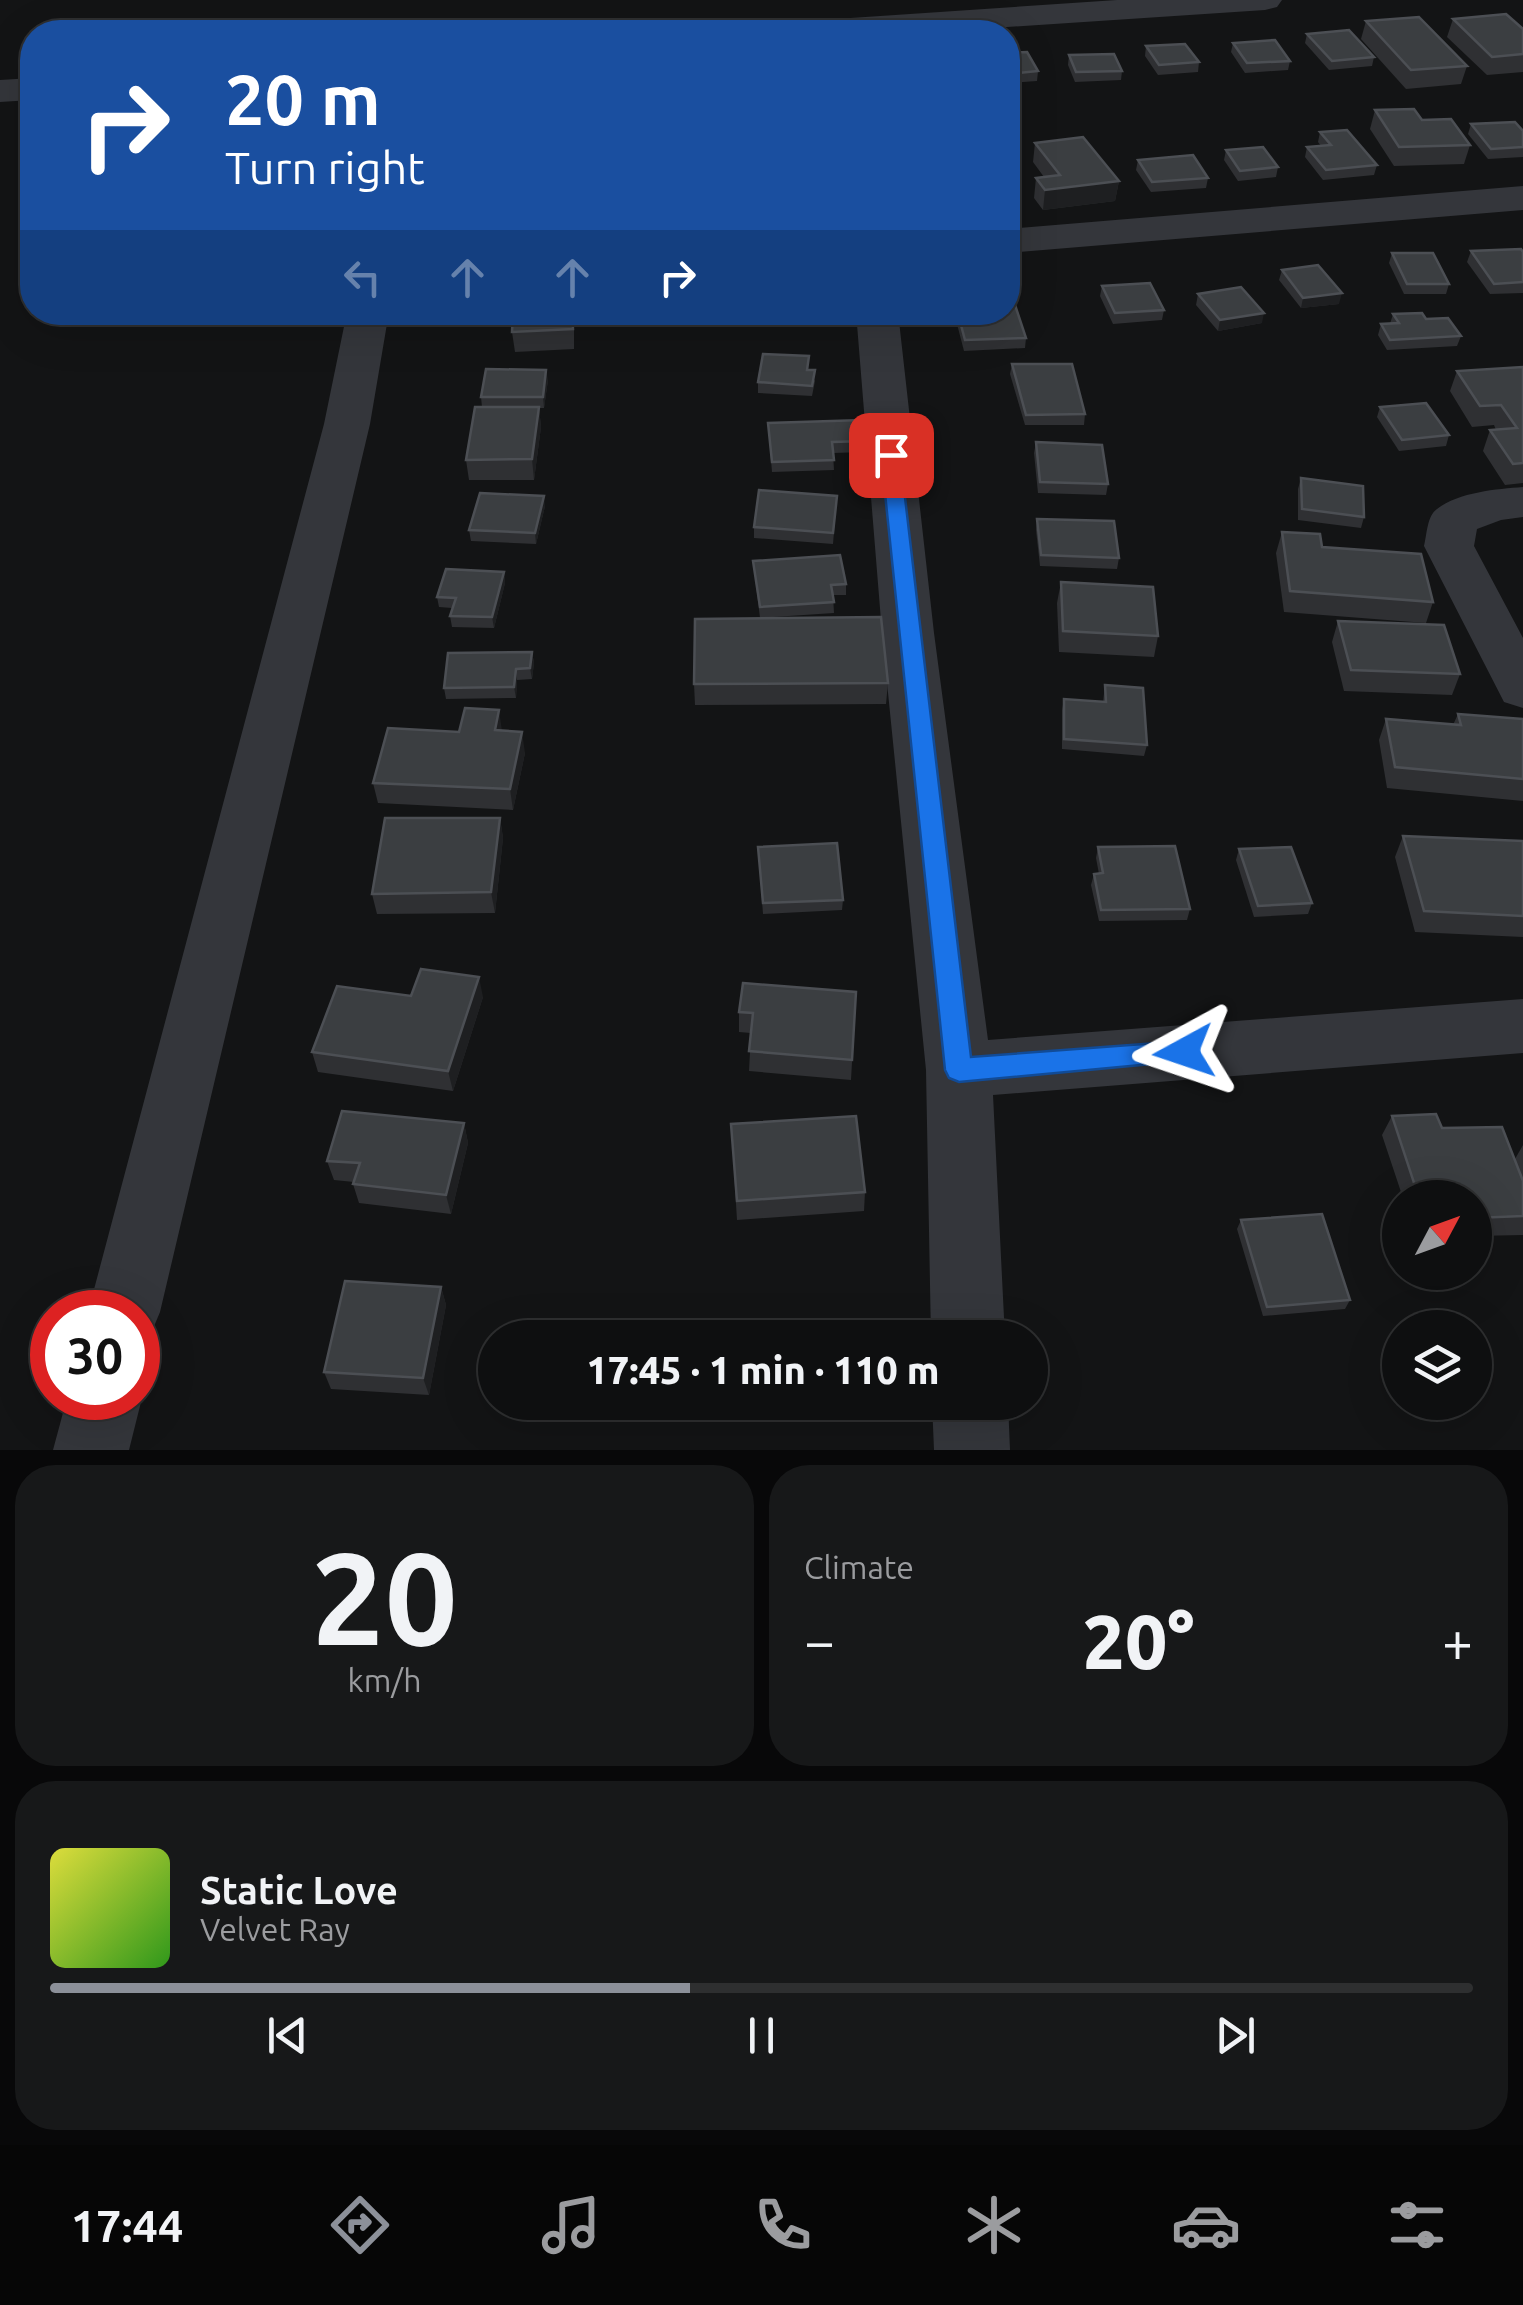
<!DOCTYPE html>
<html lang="en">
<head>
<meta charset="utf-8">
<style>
	body { margin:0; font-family:Ubuntu,sans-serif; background:#171819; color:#f1f3f6; height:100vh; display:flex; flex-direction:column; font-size:38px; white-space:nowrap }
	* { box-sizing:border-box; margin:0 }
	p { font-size:32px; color:#9b9c9f }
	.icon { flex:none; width:55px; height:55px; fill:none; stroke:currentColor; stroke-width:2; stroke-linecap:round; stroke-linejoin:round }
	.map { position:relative; height:1450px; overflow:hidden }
	.sheet { display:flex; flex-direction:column; gap:15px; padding:15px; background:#080809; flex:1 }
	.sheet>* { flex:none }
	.banner { position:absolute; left:20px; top:20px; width:1000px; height:305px; border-radius:40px; box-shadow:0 10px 40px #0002,0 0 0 2px #2e2f30; background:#1a4fa0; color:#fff; overflow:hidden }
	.needle { width:65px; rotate:49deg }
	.tools { position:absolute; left:1382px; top:1180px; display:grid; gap:20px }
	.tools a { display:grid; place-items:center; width:110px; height:110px; border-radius:50%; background:#0e0f10; box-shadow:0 10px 40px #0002,0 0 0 2px #2e2f30; font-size:50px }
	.speed { position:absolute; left:30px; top:1290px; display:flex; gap:20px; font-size:50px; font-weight:700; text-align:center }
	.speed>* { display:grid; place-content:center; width:130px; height:130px; border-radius:50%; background:#0e0f10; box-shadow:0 10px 40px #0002,0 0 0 2px #2e2f30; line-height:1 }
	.speed .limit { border:15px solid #d22; background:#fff; color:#111 }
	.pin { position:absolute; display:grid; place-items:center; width:85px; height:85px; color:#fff; margin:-42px; border-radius:20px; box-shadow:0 5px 15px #0006 }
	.me { position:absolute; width:110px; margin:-55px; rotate:265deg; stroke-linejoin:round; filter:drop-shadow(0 0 8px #0008) }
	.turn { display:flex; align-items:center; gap:35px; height:210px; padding:0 40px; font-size:45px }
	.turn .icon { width:130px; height:130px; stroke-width:2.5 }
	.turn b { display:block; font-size:70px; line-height:85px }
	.lanes { display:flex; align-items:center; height:95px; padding:0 40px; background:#0003; justify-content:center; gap:50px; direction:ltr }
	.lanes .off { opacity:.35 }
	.big { font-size:75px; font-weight:800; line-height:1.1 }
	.sheet .tile { flex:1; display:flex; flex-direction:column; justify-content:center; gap:15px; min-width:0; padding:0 35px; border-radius:40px; background:#171819 }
	.sheet .dial { align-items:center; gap:0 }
	.dial b { font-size:130px; line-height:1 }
	.song { display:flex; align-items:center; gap:30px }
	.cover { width:120px; height:120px; border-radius:15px; background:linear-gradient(135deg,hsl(60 70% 55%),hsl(110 70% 35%)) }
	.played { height:10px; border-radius:5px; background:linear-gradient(90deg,#8c9099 45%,#2e2f30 45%) }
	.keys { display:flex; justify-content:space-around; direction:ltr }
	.heat { display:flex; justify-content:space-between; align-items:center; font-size:55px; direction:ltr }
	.sheet .tiles { flex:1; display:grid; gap:15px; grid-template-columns:1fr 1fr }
	.tile:last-child { grid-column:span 2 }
	.trip { position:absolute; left:478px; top:1320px; width:570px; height:100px; border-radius:50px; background:#0e0f10; box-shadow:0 10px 40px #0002,0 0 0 2px #2e2f30; font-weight:800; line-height:100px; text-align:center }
	.dock { display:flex; height:160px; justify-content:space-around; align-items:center; background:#060606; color:#9b9c9f }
	.dock .icon { width:70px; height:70px }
	.dock .selected { color:#8c9099 }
	.dock b { font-size:45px; color:#f1f3f6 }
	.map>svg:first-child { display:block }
</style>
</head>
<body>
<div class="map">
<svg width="1523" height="1450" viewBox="0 0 1523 1450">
	<rect width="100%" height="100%" fill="#131415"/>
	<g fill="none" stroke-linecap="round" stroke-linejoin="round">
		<!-- minor -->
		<g fill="#34363b" fill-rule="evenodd">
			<polygon points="1117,0 1282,0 1277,7 1265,10 933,32 774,32 779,25 791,22"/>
			<polygon points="32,78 32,100 0,102 0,80"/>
			<polygon points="1523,186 1523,210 1008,253 1008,229"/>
			<polygon points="347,312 389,312 370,424 160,1312 150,1336 138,1341 138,1312 88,1312 324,424"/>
			<polygon points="856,312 898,312 934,633 988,1040 1523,999 1523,1053 993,1095 1005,1338 931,1338 926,1070 882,633"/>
			<path d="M1523,487V517L1501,520L1477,529L1474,546L1523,638V708L1504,702L1424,546C1427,534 1427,516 1437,509C1459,492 1497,489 1523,487Z"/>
			<polygon points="138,1388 142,1398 129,1450 53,1450 67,1398 138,1398"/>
			<polygon points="932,1402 1008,1402 1010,1450 934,1450"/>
		</g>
	</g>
	<!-- wall -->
	<g fill="#2f3033">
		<polygon points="1453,19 1523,29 1523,72 1487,75 1447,37"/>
		<polygon points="1366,21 1467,66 1461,84 1406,89 1361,39"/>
		<polygon points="1307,34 1374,57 1372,66 1329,70 1305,43"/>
		<polygon points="1233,43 1290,61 1288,70 1245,73 1231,52"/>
		<polygon points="1146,46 1199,62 1198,72 1158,75 1145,56"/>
		<polygon points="1008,53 1038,71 1037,81 1008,83"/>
		<polygon points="1069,55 1122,71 1121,80 1075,82 1068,65"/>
		<polygon points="1375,110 1422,120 1470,145 1464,164 1394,166 1370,129"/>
		<polygon points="1471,124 1523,131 1523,157 1488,159 1468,134"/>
		<polygon points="1320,132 1377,165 1374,175 1323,180 1305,157 1307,147 1321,146 1318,142"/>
		<polygon points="1035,143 1119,181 1115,201 1043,210 1034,198 1036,178 1044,177 1033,162"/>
		<polygon points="1226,150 1278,167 1276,177 1238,181 1224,160"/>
		<polygon points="1138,160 1208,178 1206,188 1151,192 1136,170"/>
		<polygon points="1471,251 1523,252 1523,293 1490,294 1467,262"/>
		<polygon points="1392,253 1449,284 1446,294 1404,294 1389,263"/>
		<polygon points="1282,270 1339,304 1301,308 1279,280"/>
		<polygon points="1102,286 1164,310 1162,320 1113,324 1100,296"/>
		<polygon points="1198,294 1262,323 1218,331 1196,305"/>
		<polygon points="574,312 574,349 515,352 512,332"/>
		<polygon points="771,312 827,312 827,321 775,326"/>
		<polygon points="958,314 1026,338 1025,348 964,351 957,324"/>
		<polygon points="1393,314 1426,319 1461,336 1457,346 1387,350 1378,335 1381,324 1390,324"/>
		<polygon points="1012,364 1085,414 1084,425 1025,425 1010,374"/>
		<polygon points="1523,367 1523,483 1505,485 1483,451 1490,430 1496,430 1494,425 1472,427 1450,391 1457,371"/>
		<polygon points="808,370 815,381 812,396 758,393 758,382"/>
		<polygon points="548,380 544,408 539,408 541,427 534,480 469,480 466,460 482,407 481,397"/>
		<polygon points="1380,407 1449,435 1446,446 1399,451 1377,417"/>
		<polygon points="768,423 866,441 865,452 833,453 834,470 772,472"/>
		<polygon points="1036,442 1108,484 1106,495 1038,493 1034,453"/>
		<polygon points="1301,478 1364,517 1361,528 1298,520 1298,489"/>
		<polygon points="837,496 833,544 754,538 754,527"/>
		<polygon points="545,506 536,544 471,541 469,530"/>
		<polygon points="1037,519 1119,558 1117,569 1040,566 1036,530"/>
		<polygon points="1282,532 1322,547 1433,602 1426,623 1284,612 1276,553"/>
		<polygon points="753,561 846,584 846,595 833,595 834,613 760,618"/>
		<polygon points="504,572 505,583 494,628 452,627 450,616 452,608 439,607 437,597"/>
		<polygon points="1061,582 1158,636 1154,657 1059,652 1057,603"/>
		<polygon points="1338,621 1460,674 1452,695 1344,691 1332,642"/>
		<polygon points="532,652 534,663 532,679 517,680 516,698 446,699 444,688"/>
		<polygon points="888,683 886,704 695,705 694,684"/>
		<polygon points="1105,685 1147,745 1144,756 1062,749 1062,710 1064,699 1103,702"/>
		<polygon points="1458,714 1523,719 1523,801 1387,788 1379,740 1386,719 1453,725"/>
		<polygon points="502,730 525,753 513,810 378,803 373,783 459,732"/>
		<polygon points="500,818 503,838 495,913 377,914 372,894"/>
		<polygon points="1403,836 1523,841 1523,937 1415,932 1395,857"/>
		<polygon points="758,847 843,900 842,910 763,914"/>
		<polygon points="1098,847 1190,909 1187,920 1099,921 1091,885 1094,874 1099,874 1096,858"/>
		<polygon points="1239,849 1312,903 1308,914 1254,917 1236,860"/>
		<polygon points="856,992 851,1080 749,1071 751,1033 739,1032 739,1012"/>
		<polygon points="411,996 483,997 453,1091 318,1072 312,1052"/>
		<polygon points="1392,1116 1442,1128 1515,1159 1523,1145 1523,1235 1475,1236 1475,1198 1403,1198 1382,1135"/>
		<polygon points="464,1123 468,1143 451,1214 359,1203 353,1184 354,1182 334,1180 327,1161"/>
		<polygon points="731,1124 865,1192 864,1211 737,1220"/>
		<polygon points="1241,1220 1350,1300 1345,1309 1263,1316 1237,1229"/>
		<polygon points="441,1287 446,1305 429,1395 331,1389 324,1372"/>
	</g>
	<!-- shaded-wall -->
	<g fill="#1e1f21">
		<polygon points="1119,181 1115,201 1043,210 1045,190"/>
		<polygon points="1342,293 1339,304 1301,308 1303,298"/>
		<polygon points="1264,313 1262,323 1218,331 1220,320"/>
		<polygon points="546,370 548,380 544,408 543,397"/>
		<polygon points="539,407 541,427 534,480 532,459"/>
		<polygon points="544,496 545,506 536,544 535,533"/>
		<polygon points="504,572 505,583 494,628 492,617"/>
		<polygon points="532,652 534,663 532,679 530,668"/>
		<polygon points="516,669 517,680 516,698 514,687"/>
		<polygon points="499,710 502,731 495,730"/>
		<polygon points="522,732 525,753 513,810 510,789"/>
		<polygon points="500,818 503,838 495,913 491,892"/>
		<polygon points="479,977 483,997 453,1091 448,1071"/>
		<polygon points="464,1123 468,1143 451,1214 446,1195"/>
		<polygon points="441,1287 446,1305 429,1395 423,1378"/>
	</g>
	<!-- building -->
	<g fill="#3b3e41" stroke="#4c4f54" stroke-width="2.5">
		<polygon points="1506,14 1523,29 1523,54 1492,57 1453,19"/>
		<polygon points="1419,17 1467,66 1411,70 1366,21"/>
		<polygon points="1349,30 1374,57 1332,61 1307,34"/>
		<polygon points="1275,40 1290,61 1247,63 1233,43"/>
		<polygon points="1185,44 1199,62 1159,65 1146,46"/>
		<polygon points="1027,52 1038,71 1008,74 1008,53"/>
		<polygon points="1114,54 1122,71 1076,72 1069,55"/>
		<polygon points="1414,109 1422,120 1451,119 1470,145 1399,147 1375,110"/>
		<polygon points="1515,122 1523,131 1523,147 1491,149 1471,124"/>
		<polygon points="1347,130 1377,165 1326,170 1307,147 1331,145 1320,132"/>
		<polygon points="1083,137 1119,181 1045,190 1036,178 1060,175 1035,143"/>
		<polygon points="1263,147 1278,167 1240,171 1226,150"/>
		<polygon points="1193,155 1208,178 1152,182 1138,160"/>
		<polygon points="1521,249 1523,252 1523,282 1494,284 1471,251"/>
		<polygon points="1392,253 1433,253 1449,284 1407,284"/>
		<polygon points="1318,265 1342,293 1303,298 1282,270"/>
		<polygon points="1150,283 1164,310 1115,313 1102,286"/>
		<polygon points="1241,287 1264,313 1220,320 1198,294"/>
		<polygon points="1015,305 1026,338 965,340 958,314 1008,312 1008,306"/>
		<polygon points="513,312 572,312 573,329 512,332"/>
		<polygon points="774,312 803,312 775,315"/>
		<polygon points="1422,313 1426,319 1448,318 1461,336 1390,340 1381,324 1399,323 1393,314"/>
		<polygon points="763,354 809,356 807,370 815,370 812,386 758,382"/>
		<polygon points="1012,364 1072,364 1085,414 1026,415"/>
		<polygon points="1523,367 1523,463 1513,464 1490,430 1517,428 1501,405 1480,406 1457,371"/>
		<polygon points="486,369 546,370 543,397 481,397"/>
		<polygon points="1426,403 1449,435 1402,440 1380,407"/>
		<polygon points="475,407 539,407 532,459 466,460"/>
		<polygon points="863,420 866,441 832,442 834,460 772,462 768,423"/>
		<polygon points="1036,442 1102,445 1108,484 1040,482"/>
		<polygon points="1301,478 1363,486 1364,517 1302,509"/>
		<polygon points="759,490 837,496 833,533 754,527"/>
		<polygon points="480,493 544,496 535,533 469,530"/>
		<polygon points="1037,519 1114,521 1119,558 1041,555"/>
		<polygon points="1282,532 1320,534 1322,547 1421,554 1433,602 1290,591"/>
		<polygon points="840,555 846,584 831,585 834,602 760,607 753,561"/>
		<polygon points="446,569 504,572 492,617 450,616 456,598 437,597"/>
		<polygon points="1061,582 1153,587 1158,636 1063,631"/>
		<polygon points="881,617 888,683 694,684 695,619"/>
		<polygon points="1338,621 1444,625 1460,674 1351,670"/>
		<polygon points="532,652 530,668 516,669 514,687 444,688 448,653"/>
		<polygon points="1105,685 1143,688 1147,745 1064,739 1064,699 1106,702"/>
		<polygon points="465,708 499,710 495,730 522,732 510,789 373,783 388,728 459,732"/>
		<polygon points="1458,714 1523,719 1523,779 1395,767 1386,719 1461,725"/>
		<polygon points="385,818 500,818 491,892 372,894"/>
		<polygon points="1403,836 1523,841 1523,916 1424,911"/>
		<polygon points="837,843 843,900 763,903 758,847"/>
		<polygon points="1175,846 1190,909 1101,910 1094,874 1103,873 1098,847"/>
		<polygon points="1291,847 1312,903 1258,906 1239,849"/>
		<polygon points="421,969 479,977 448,1071 312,1052 337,986 411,996"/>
		<polygon points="743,983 856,992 852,1060 749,1051 753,1013 739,1012"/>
		<polygon points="342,1111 464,1123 446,1195 353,1184 360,1163 327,1161"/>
		<polygon points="1436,1114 1442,1128 1502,1127 1523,1181 1523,1216 1475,1218 1475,1198 1419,1198 1392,1116"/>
		<polygon points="856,1116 865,1192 737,1201 731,1124"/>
		<polygon points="1322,1214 1350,1300 1267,1307 1241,1220"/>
		<polygon points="345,1281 441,1287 423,1378 324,1372"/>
	</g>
	<!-- route -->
	<polygon fill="#1a73e8" stroke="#114b97" stroke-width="2.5" points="891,449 900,455 971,1057 1184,1041 1194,1044 1198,1052 1194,1060 959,1082 949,1078 945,1070 881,455"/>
</svg>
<div class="tools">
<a><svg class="needle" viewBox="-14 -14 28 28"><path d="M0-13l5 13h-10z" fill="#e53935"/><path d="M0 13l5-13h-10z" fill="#9b9c9f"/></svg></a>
<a><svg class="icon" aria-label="layers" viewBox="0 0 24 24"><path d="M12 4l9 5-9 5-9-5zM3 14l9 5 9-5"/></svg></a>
</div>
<div class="speed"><div class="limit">30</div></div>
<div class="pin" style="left:891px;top:455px;background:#d93025"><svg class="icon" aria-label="arrive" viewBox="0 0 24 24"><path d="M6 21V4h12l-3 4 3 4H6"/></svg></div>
<svg class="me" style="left:1184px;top:1052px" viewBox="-20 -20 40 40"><path d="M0-17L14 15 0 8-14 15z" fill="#1a73e8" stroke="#fff" stroke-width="4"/></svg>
<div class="trip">17:45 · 1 min · 110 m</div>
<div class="banner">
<div class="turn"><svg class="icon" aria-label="right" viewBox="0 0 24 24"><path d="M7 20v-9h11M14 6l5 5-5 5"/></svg><div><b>20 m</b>Turn right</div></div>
<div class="lanes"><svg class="icon off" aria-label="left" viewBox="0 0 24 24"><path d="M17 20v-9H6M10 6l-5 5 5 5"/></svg><svg class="icon off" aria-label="ahead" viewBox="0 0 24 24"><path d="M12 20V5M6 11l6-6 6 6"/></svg><svg class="icon off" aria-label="ahead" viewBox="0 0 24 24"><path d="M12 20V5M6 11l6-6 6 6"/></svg><svg class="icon" aria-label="right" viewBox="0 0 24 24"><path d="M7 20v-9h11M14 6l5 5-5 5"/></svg></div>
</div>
</div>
<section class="sheet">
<div class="tiles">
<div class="tile dial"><b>20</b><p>km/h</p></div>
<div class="tile"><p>Climate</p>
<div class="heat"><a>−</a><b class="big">20°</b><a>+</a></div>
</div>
<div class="tile">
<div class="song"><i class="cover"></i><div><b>Static Love</b><p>Velvet Ray</p></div></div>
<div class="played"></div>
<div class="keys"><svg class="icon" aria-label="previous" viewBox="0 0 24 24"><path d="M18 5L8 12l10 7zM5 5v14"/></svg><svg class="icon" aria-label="pause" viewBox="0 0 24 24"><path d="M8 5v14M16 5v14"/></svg><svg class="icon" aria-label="next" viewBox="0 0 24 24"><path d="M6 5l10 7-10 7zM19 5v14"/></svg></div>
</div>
</div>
</section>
<nav class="dock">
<b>17:44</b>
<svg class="icon selected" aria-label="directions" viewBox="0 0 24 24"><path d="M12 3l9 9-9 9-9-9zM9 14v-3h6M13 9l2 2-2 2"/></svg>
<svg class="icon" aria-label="music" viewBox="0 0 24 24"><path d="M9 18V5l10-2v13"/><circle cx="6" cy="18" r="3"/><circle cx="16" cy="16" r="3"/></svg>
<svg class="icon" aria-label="phone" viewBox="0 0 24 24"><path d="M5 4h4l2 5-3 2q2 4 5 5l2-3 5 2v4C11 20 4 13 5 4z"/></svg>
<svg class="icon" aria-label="climate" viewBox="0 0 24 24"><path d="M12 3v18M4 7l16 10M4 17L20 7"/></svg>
<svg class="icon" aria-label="car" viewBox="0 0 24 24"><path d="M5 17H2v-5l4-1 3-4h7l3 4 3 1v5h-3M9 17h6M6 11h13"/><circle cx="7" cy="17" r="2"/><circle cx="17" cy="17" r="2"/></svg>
<svg class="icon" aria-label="filters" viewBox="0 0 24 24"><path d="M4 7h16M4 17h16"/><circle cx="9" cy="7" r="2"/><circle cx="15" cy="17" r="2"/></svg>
</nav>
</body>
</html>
